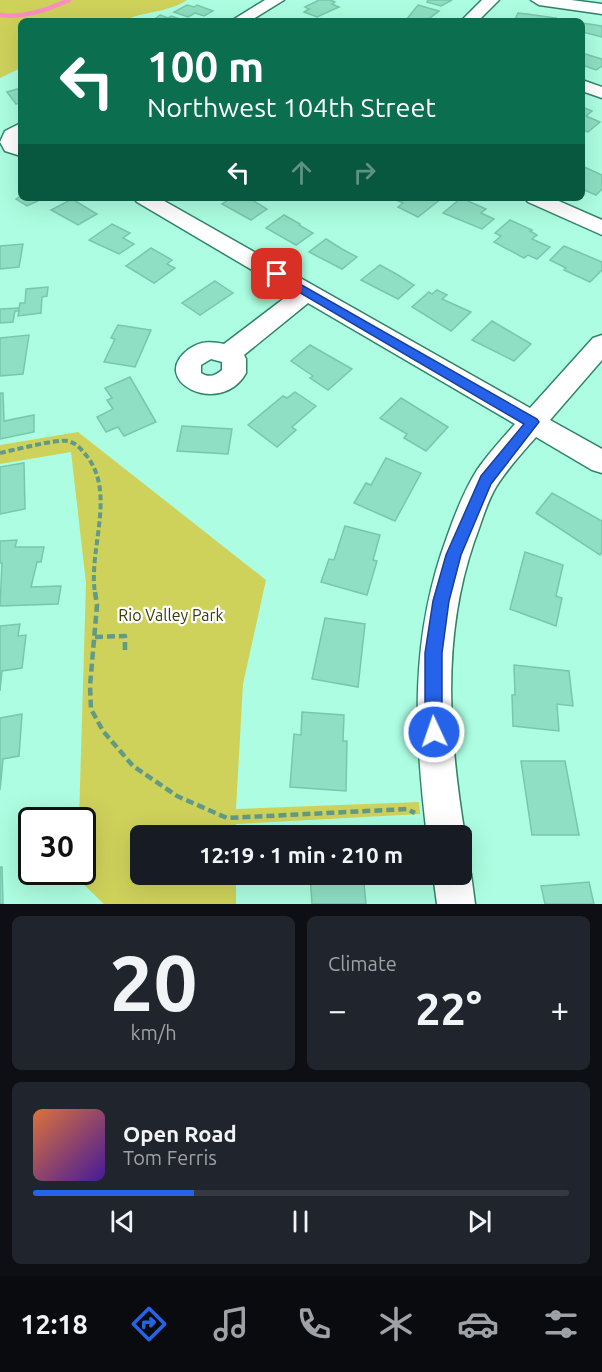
<!DOCTYPE html>
<html lang="en">
<head>
<meta charset="utf-8">
<style>
	body { margin:0; font-family:Ubuntu,sans-serif; background:#20242c; color:#f1f3f6; height:100vh; display:flex; flex-direction:column; font-size:22px; white-space:nowrap }
	* { box-sizing:border-box; margin:0 }
	p { font-size:20px; color:#9ea1a6 }
	.icon { flex:none; width:33px; height:33px; fill:none; stroke:currentColor; stroke-width:2; stroke-linecap:round; stroke-linejoin:round }
	.map { position:relative; height:904px; overflow:hidden }
	.drawer { display:flex; flex-direction:column; gap:12px; padding:12px; background:#0d0f14; flex:1 }
	.drawer>* { flex:none }
	.guide { position:absolute; left:18px; top:18px; width:567px; height:183px; border-radius:9px; box-shadow:0 6px 24px #0002; background:#0b6e4f; color:#fff; overflow:hidden }
	.speed { position:absolute; left:18px; top:807px; display:flex; gap:12px; font-size:30px; font-weight:700; text-align:center }
	.speed>* { display:grid; place-content:center; width:78px; height:78px; border-radius:50%; background:#171b24; box-shadow:0 6px 24px #0002; line-height:1 }
	.speed .limit { border:3px solid #111; border-radius:9px; background:#fff; color:#111 }
	.pin { position:absolute; display:grid; place-items:center; width:51px; height:51px; color:#fff; margin:-26px; border-radius:12px; box-shadow:0 3px 9px #0006 }
	.me { position:absolute; width:66px; margin:-33px; rotate:357deg; stroke-linejoin:round; filter:drop-shadow(0 0 4px #0008) }
	.turn { display:flex; align-items:center; gap:21px; height:126px; padding:0 30px; font-size:27px }
	.turn .icon { width:78px; height:78px; stroke-width:2.5 }
	.turn b { display:block; font-size:42px; line-height:51px }
	.lanes { display:flex; align-items:center; height:57px; padding:0 30px; background:#0003; justify-content:center; gap:30px; direction:ltr }
	.lanes .off { opacity:.35 }
	.big { font-size:45px; font-weight:700; line-height:1.1 }
	.drawer .widget { flex:1; display:flex; flex-direction:column; justify-content:center; gap:9px; min-width:0; padding:0 21px; border-radius:9px; background:#20242c }
	.drawer .dial { align-items:center; gap:0 }
	.dial b { font-size:78px; line-height:1 }
	.song { display:flex; align-items:center; gap:18px }
	.cover { width:72px; height:72px; border-radius:9px; background:linear-gradient(135deg,hsl(20 70% 55%),hsl(260 70% 35%)) }
	.played { height:6px; border-radius:3px; background:linear-gradient(90deg,#2563eb 30%,#363941 30%) }
	.keys { display:flex; justify-content:space-around; direction:ltr }
	.heat { display:flex; justify-content:space-between; align-items:center; font-size:33px; direction:ltr }
	.drawer .tiles { flex:1; display:grid; gap:12px; grid-template-columns:1fr 1fr }
	.widget:last-child { grid-column:span 2 }
	.trip { position:absolute; left:130px; top:825px; width:342px; height:60px; border-radius:9px; background:#171b24; box-shadow:0 6px 24px #0002; font-weight:700; line-height:60px; text-align:center }
	.menu { display:flex; height:96px; justify-content:space-around; align-items:center; background:#090b0e; color:#9ea1a6 }
	.menu .icon { width:42px; height:42px }
	.menu .on { color:#2563eb }
	.menu b { font-size:27px; color:#f1f3f6 }
	.map>svg:first-child { display:block }
</style>
</head>
<body>
<div class="map">
<svg width="602" height="904" viewBox="0 0 602 904">
	<rect width="100%" height="100%" fill="#acfde1"/>
	<!-- green -->
	<g fill="#ced25b">
		<path d="M0,0H187C168,13 143,11 123,21H21V68L0,78Z"/>
		<polygon points="78,432 266,580 243,684 236,809 419,802 420,814 236,824 236,835 141,836 141,874 236,875 236,904 104,904 77,878 77,872 82,872 82,820 79,820 86,583 71,452 0,464 0,445"/>
	</g>
	<g fill="none" stroke-linecap="round" stroke-linejoin="round">
		<!-- stream -->
		<path stroke="#fa8ec2" stroke-width="4.5" d="M0,15C25,18 47,10 69,0"/>
	</g>
	<!-- building -->
	<g fill="#8edfc3" stroke="#77c7ac" stroke-width="1.5">
		<polygon points="319,0 330,0 335,2 332,4 339,7 317,17 304,12 309,9 305,7"/>
		<polygon points="428,0 452,0 441,6 427,2"/>
		<polygon points="187,5 194,7 197,5 213,11 204,16 195,13 188,17 174,12"/>
		<polygon points="418,5 439,11 426,21 407,19"/>
		<polygon points="518,13 527,14 556,18 554,21 514,21"/>
		<polygon points="160,15 168,18 171,16 186,21 152,21"/>
		<polygon points="582,23 602,26 602,37 582,32"/>
		<polygon points="582,53 602,59 602,66 596,70 582,65"/>
		<polygon points="21,88 21,103 16,104 7,92"/>
		<polygon points="582,107 592,111 586,116 600,122 588,132 582,130"/>
		<polygon points="582,166 602,175 602,189 596,195 582,189"/>
		<polygon points="21,196 21,198 44,198 27,206 16,199"/>
		<polygon points="231,198 249,198 267,209 251,220 222,204"/>
		<polygon points="392,198 442,198 418,217 398,207 403,203"/>
		<polygon points="461,198 486,209 481,213 494,219 482,229 443,213"/>
		<polygon points="72,199 97,214 78,225 51,210"/>
		<polygon points="284,215 300,224 299,225 313,233 296,245 266,228"/>
		<polygon points="510,220 532,230 530,231 537,235 532,239 550,247 537,259 528,255 524,258 494,242 501,236 495,233"/>
		<polygon points="112,224 130,233 123,238 134,244 119,254 89,240"/>
		<polygon points="326,239 342,249 357,257 342,269 309,252"/>
		<polygon points="23,244 19,267 0,269 0,246"/>
		<polygon points="564,246 602,262 602,270 590,282 564,270 566,268 550,260"/>
		<polygon points="151,248 172,260 167,264 175,268 154,283 126,266"/>
		<polygon points="380,265 398,275 414,285 398,299 361,280"/>
		<polygon points="215,281 233,293 200,315 182,303"/>
		<polygon points="48,287 47,296 42,297 41,313 18,316 20,303 25,303 26,289"/>
		<polygon points="437,290 447,295 442,299 471,312 451,331 412,307 429,292 432,294"/>
		<polygon points="19,308 19,311 15,311 13,322 0,323 0,309"/>
		<polygon points="492,321 531,344 514,361 472,340"/>
		<polygon points="118,325 151,330 135,367 104,362 115,339 111,338"/>
		<polygon points="29,335 23,374 0,376 0,338"/>
		<polygon points="310,345 352,369 328,390 310,378 313,376 291,361"/>
		<polygon points="130,377 156,422 124,436 118,427 106,432 97,417 113,409 107,400 112,398 105,388"/>
		<polygon points="295,392 316,406 292,427 296,430 277,447 248,425 283,396 287,398"/>
		<polygon points="0,393 3,393 4,421 34,415 34,432 0,439"/>
		<polygon points="401,398 448,427 426,451 404,438 407,434 380,418"/>
		<polygon points="182,426 232,429 228,454 177,451"/>
		<polygon points="386,458 421,473 395,521 354,503 366,483 371,485"/>
		<polygon points="24,463 25,509 0,514 0,467"/>
		<polygon points="552,493 602,521 602,552 600,555 536,513"/>
		<polygon points="345,526 380,535 373,560 377,561 367,595 321,582 329,559 334,560"/>
		<polygon points="17,540 15,547 44,547 41,562 37,562 31,587 61,586 58,604 0,606 2,563 0,563 0,541"/>
		<polygon points="525,552 563,565 556,596 562,598 556,626 510,609"/>
		<polygon points="325,618 365,624 358,687 312,679"/>
		<polygon points="20,624 18,636 26,635 22,668 2,671 0,691 0,626"/>
		<polygon points="514,665 569,671 573,706 557,704 559,731 513,726 512,695 515,695"/>
		<polygon points="302,712 344,715 343,741 347,741 346,791 290,787 294,734 301,735"/>
		<polygon points="22,714 19,756 3,759 0,790 0,718"/>
		<polygon points="521,761 565,761 579,835 532,835"/>
		<polygon points="0,867 2,867 3,904 0,904"/>
		<polygon points="310,874 363,874 366,904 312,904"/>
		<polygon points="589,882 594,904 545,904 541,886"/>
	</g>
	<g fill="none" stroke-linecap="round" stroke-linejoin="round">
		<defs>
			<g id="street">
				<polygon points="265,0 284,0 250,21 231,21"/>
				<polygon points="482,0 499,0 478,21 461,21"/>
				<polygon points="531,0 571,0 602,4 602,14 539,5"/>
				<polygon points="582,80 602,87 602,98 582,91"/>
				<polygon points="21,123 21,137 18,141 21,144 21,156 5,151 0,142 5,131"/>
				<path d="M134,198H159L530,408L593,338L602,335V360L550,420L602,449V473L592,470L536,437C522,453 507,469 496,487C486,504 481,524 474,542C441,639 449,737 465,836L462,842V836H427C414,731 410,637 447,537C455,514 464,491 477,470C488,454 502,439 515,424L308,303L244,355L246,359V373C221,418 146,381 189,349C200,341 211,341 224,344L291,293L137,202ZM211,359L222,362V370C215,376 209,378 201,373V365Z"/>
				<polygon points="525,198 552,198 602,220 602,235 528,202"/>
				<polygon points="462,859 465,861 471,874 475,904 437,904 433,874 462,874"/>
			</g>
		</defs>
		<!-- street casing -->
		<use href="#street" stroke="#31836b" stroke-width="3"/>
		<!-- path-far1 -->
		<path stroke="#619a86" stroke-width="4" stroke-dasharray="6 3" stroke-linecap="butt" d="M0,453C14,450 56,439 68,441C76,443 81,449 86,455C117,493 88,549 95,593"/>
		<!-- path -->
		<g stroke="#619a86" stroke-width="4.5" stroke-dasharray="8 4" stroke-linecap="butt">
			<polyline points="95,592 97,605 90,686 91,709 103,731 133,766 177,796 227,818 407,809 415,813"/>
			<polyline points="95,637 125,636 125,654"/>
		</g>
		<!-- street -->
		<use href="#street" fill="#fff" fill-rule="evenodd"/>
	</g>
	<!-- route -->
	<polygon fill="#2563eb" stroke="#184099" stroke-width="1.5" points="277,271 537,419 539,422 491,484 461,555 449,601 442,653 442,732 440,738 434,741 428,738 425,732 425,653 433,601 446,555 481,476 524,424 273,277 271,274"/>
	<g text-anchor="middle" dominant-baseline="central" stroke-width="4.5" stroke-linejoin="round" paint-order="stroke">
		<!-- park labels -->
		<g font-size="16" fill="#393a06" stroke="#fff">
			<text x="171" y="615">Rio Valley Park</text>
		</g>
	</g>
</svg>
<div class="speed"><div class="limit">30</div></div>
<div class="pin" style="left:277px;top:274px;background:#d93025"><svg class="icon" aria-label="arrive" viewBox="0 0 24 24"><path d="M6 21V4h12l-3 4 3 4H6"/></svg></div>
<svg class="me" style="left:434px;top:732px" viewBox="-20 -20 40 40"><circle r="17" fill="#2563eb" stroke="#fff" stroke-width="3"/><path d="M0-11L8 9 0 5-8 9z" fill="#fff"/></svg>
<div class="trip">12:19 · 1 min · 210 m</div>
<div class="guide">
<div class="turn"><svg class="icon" aria-label="left" viewBox="0 0 24 24"><path d="M17 20v-9H6M10 6l-5 5 5 5"/></svg><div><b>100 m</b>Northwest 104th Street</div></div>
<div class="lanes"><svg class="icon" aria-label="left" viewBox="0 0 24 24"><path d="M17 20v-9H6M10 6l-5 5 5 5"/></svg><svg class="icon off" aria-label="ahead" viewBox="0 0 24 24"><path d="M12 20V5M6 11l6-6 6 6"/></svg><svg class="icon off" aria-label="right" viewBox="0 0 24 24"><path d="M7 20v-9h11M14 6l5 5-5 5"/></svg></div>
</div>
</div>
<section class="drawer">
<div class="tiles">
<div class="widget dial"><b>20</b><p>km/h</p></div>
<div class="widget"><p>Climate</p>
<div class="heat"><a>−</a><b class="big">22°</b><a>+</a></div>
</div>
<div class="widget">
<div class="song"><i class="cover"></i><div><b>Open Road</b><p>Tom Ferris</p></div></div>
<div class="played"></div>
<div class="keys"><svg class="icon" aria-label="previous" viewBox="0 0 24 24"><path d="M18 5L8 12l10 7zM5 5v14"/></svg><svg class="icon" aria-label="pause" viewBox="0 0 24 24"><path d="M8 5v14M16 5v14"/></svg><svg class="icon" aria-label="next" viewBox="0 0 24 24"><path d="M6 5l10 7-10 7zM19 5v14"/></svg></div>
</div>
</div>
</section>
<nav class="menu">
<b>12:18</b>
<svg class="icon on" aria-label="directions" viewBox="0 0 24 24"><path d="M12 3l9 9-9 9-9-9zM9 14v-3h6M13 9l2 2-2 2"/></svg>
<svg class="icon" aria-label="music" viewBox="0 0 24 24"><path d="M9 18V5l10-2v13"/><circle cx="6" cy="18" r="3"/><circle cx="16" cy="16" r="3"/></svg>
<svg class="icon" aria-label="phone" viewBox="0 0 24 24"><path d="M5 4h4l2 5-3 2q2 4 5 5l2-3 5 2v4C11 20 4 13 5 4z"/></svg>
<svg class="icon" aria-label="climate" viewBox="0 0 24 24"><path d="M12 3v18M4 7l16 10M4 17L20 7"/></svg>
<svg class="icon" aria-label="car" viewBox="0 0 24 24"><path d="M5 17H2v-5l4-1 3-4h7l3 4 3 1v5h-3M9 17h6M6 11h13"/><circle cx="7" cy="17" r="2"/><circle cx="17" cy="17" r="2"/></svg>
<svg class="icon" aria-label="filters" viewBox="0 0 24 24"><path d="M4 7h16M4 17h16"/><circle cx="9" cy="7" r="2"/><circle cx="15" cy="17" r="2"/></svg>
</nav>
</body>
</html>
